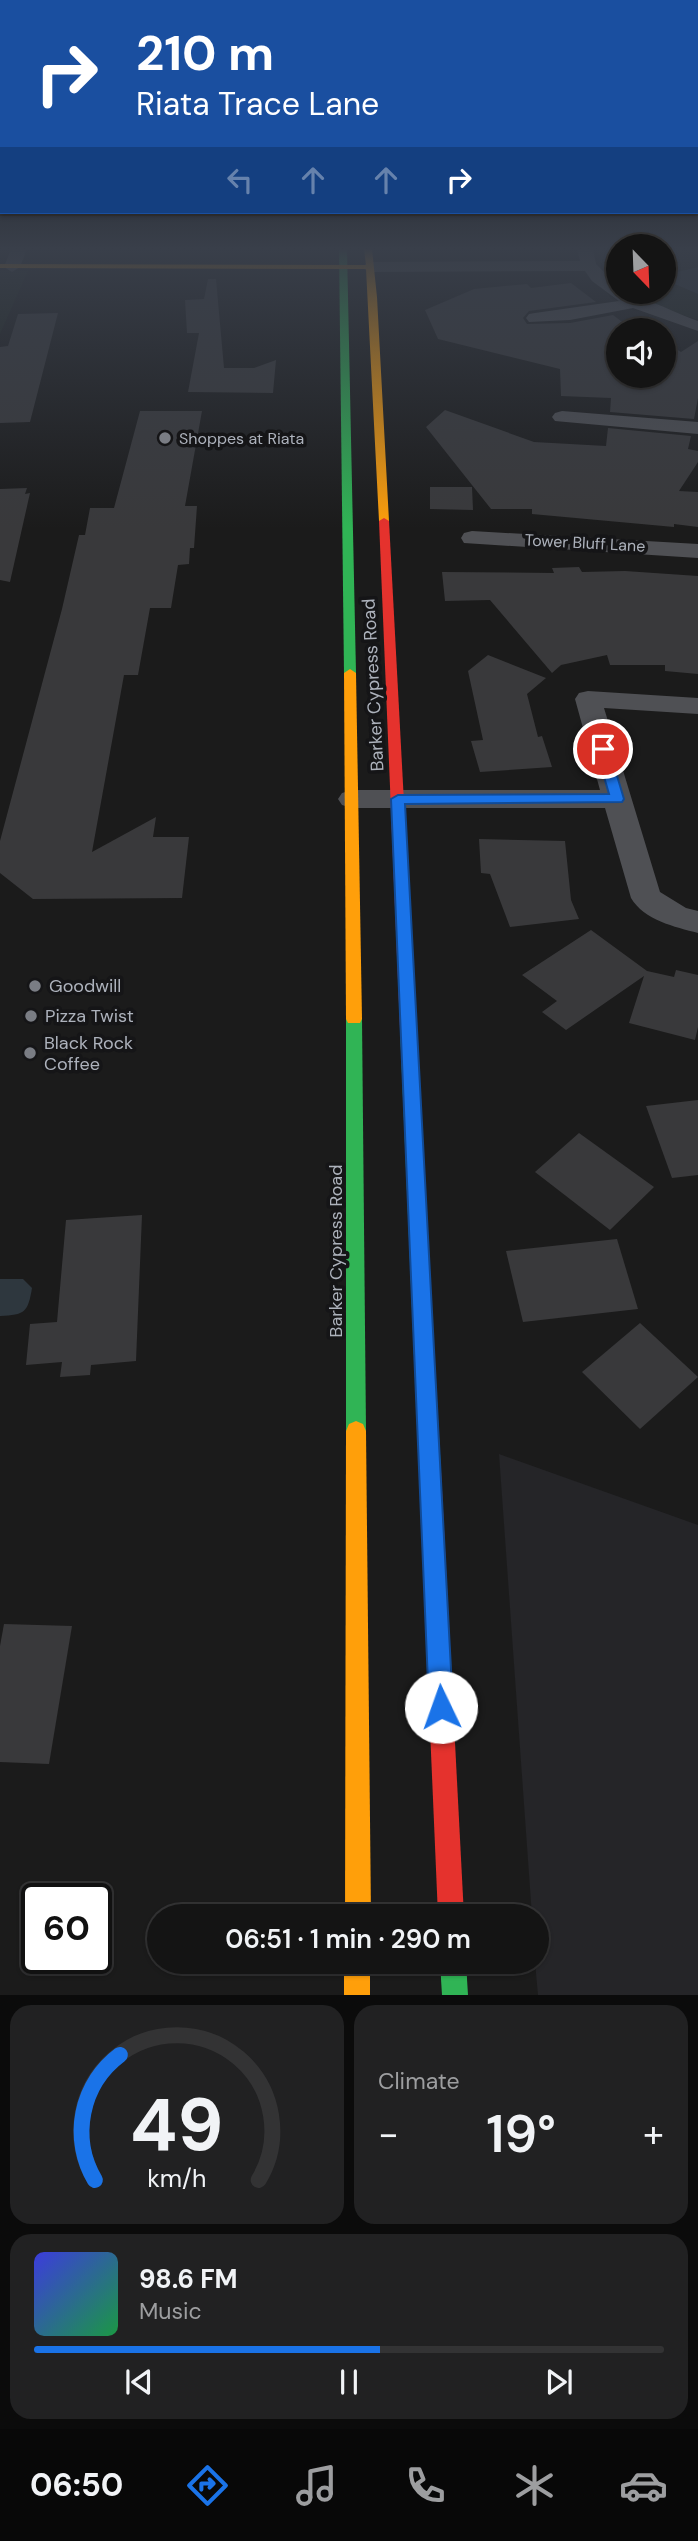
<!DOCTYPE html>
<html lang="en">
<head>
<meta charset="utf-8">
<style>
	body { margin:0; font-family:"DM Sans",sans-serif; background:#212122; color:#f1f3f6; height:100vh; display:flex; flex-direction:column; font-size:26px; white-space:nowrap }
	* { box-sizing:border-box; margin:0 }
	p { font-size:23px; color:#9d9ea0 }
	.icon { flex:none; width:38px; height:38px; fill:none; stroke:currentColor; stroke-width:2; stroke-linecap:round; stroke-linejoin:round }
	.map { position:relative; height:1995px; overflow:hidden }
	.details { display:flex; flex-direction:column; gap:10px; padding:10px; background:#0b0b0b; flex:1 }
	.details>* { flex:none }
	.banner { position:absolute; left:0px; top:0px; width:698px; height:214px; box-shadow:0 2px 5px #0004,0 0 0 2px #333334; background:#1a4fa0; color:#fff; overflow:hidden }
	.needle { width:46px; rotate:157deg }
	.buttons { position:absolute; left:606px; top:234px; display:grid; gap:14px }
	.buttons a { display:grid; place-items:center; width:70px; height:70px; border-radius:50%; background:#141414; box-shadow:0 2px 5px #0004,0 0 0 2px #333334; font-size:35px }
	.speed { position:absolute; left:21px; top:1883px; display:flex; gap:14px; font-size:35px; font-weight:700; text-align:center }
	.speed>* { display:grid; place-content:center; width:91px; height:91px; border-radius:50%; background:#141414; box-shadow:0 2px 5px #0004,0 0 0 2px #333334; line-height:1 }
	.speed .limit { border:4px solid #111; border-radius:10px; background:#fff; color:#111 }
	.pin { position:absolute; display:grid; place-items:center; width:60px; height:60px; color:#fff; margin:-30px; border:4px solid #fff; border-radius:50%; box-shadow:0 2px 7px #0007 }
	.me { position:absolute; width:77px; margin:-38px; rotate:357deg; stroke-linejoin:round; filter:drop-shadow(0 0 5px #0008) }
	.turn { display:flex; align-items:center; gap:24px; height:147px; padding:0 21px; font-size:32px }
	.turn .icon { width:91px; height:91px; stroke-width:2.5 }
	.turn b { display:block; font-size:49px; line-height:60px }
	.lanes { display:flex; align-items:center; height:66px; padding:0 21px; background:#0003; justify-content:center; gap:35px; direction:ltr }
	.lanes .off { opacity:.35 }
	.big { font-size:52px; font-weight:600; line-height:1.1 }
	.details .tile { flex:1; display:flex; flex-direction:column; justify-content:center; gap:10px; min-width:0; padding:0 24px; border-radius:21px; background:#212122 }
	.details .dial { align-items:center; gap:0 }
	.dial svg { height:182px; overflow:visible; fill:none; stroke:#333334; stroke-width:7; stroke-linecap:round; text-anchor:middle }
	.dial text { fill:#f1f3f6; stroke:none }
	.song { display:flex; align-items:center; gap:21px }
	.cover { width:84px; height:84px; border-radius:10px; background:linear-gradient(135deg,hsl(240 70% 55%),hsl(140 70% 35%)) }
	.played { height:7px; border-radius:4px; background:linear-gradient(90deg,#1a73e8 55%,#333334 55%) }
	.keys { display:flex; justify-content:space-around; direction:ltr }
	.heat { display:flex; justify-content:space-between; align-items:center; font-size:38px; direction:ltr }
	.details .tiles { flex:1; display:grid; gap:10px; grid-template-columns:1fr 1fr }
	.tile:last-child { grid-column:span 2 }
	.trip { position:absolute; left:147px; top:1904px; width:402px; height:70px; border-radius:35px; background:#141414; box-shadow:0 2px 5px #0004,0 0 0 2px #333334; font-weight:600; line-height:70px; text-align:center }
	.tab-bar { display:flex; height:112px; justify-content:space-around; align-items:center; background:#080808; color:#9d9ea0 }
	.tab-bar .icon { width:49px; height:49px }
	.tab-bar .current { color:#1a73e8 }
	.tab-bar b { font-size:32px; color:#f1f3f6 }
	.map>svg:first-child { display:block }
</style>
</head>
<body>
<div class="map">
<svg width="698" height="1995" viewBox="0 0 698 1995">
	<rect width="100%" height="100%" fill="#1b1b1b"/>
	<!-- built -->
	<polygon fill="#252528" points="499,1454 698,1525 698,1995 538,1995 535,1962 537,1916 532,1916"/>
	<!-- green -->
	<g fill="#1f251f">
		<polygon points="598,249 618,249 618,282 601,263"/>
		<polygon points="663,249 698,249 698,267 668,274 665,280 698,294 698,320 666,309 633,292 663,292"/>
		<polygon points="0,270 28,271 0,334"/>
	</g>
	<!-- water -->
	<g fill="#2e373e">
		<polygon points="698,267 698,294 665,280 668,274"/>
		<path d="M0,1279H23L32,1288C28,1312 25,1315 0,1316Z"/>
	</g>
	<!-- building -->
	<g fill="#39393b">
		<polygon points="208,279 216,279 224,368 254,368 276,360 273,393 188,392 199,333 187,333 185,300 204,299"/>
		<polygon points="571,283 596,302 529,311 523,318 527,324 570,323 613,315 625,324 634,322 647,331 618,331 618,376 663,376 663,341 681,352 698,341 698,398 694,419 610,412 611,398 561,396 560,369 438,339 425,310 474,289 527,284 531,288"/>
		<polygon points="58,313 30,422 0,423 0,347 8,346 18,314"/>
		<polygon points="445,410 534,442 606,446 608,428 691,436 688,449 698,451 698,462 679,491 698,492 698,527 674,524 674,527 532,514 532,509 491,509 426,427"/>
		<polygon points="140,411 202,411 185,506 197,506 194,548 190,548 189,564 178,565 171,608 150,608 138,675 124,675 92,852 156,817 153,837 189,837 182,898 33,899 0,873 0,841 62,609 79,535 85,535 90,508 114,508"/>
		<polygon points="430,487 472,487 473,510 430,509"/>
		<polygon points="27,488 25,494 30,493 10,582 0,580 0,489"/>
		<polygon points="579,567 582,572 625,571 698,576 698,674 665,671 665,665 610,665 607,655 561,665 552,673 490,600 445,601 442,572 554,573 552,568"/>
		<polygon points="488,655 546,678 527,694 538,737 542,736 552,767 480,772 471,741 483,740 468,671"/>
		<polygon points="479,839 565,841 571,900 579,919 510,927 490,874 481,873"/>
		<polygon points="591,930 647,971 674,977 676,970 698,975 698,1027 695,1040 629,1023 644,976 566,1030 542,1012 557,1001 522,975"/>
		<polygon points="698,1100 698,1175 672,1178 646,1106"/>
		<polygon points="579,1133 654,1187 610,1230 535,1172"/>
		<polygon points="142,1215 136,1361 91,1365 90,1375 60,1377 62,1362 26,1365 30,1324 57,1322 66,1220"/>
		<polygon points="617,1239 638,1309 523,1322 506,1251"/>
		<polygon points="640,1323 698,1377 640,1429 582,1372"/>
		<polygon points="4,1624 72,1626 49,1764 0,1762 0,1646"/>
	</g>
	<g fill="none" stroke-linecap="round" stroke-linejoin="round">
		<!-- street -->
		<g fill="#4f5054" fill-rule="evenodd">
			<polygon points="11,249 27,249 20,267 12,272 4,267"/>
			<path d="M577,249H593L596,264L618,286V292C635,292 677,314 698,321V331L633,308L570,320L529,322L526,318L529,314L535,313L619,301L592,281L585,271L369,272L361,267L369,262L580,261Z"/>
			<polygon points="562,411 698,422 698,434 555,421 552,417 555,413"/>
			<polygon points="472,531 698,544 698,558 464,543 461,538 464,533"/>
			<path d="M588,691L698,698V714L604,708L660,892L686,908L698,911V933C675,927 644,920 631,898L605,808H352L342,805L338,799L342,793L352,790H600L575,699L579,693Z"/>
		</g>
		<!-- fast -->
		<g fill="#30b455" fill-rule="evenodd">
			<polygon points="339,249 347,249 356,673 350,677 344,673"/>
			<polygon points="354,1013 360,1015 362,1019 366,1431 363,1438 356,1441 349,1438 346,1431 346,1019 348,1015"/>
			<polygon points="408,1022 414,1024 416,1028 441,1472 437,1479 430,1482 423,1479 419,1472 400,1028 402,1024"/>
			<polygon points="440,1962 466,1962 468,1995 442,1995"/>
		</g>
		<!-- slow -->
		<g fill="#ff9f0a" fill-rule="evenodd">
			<polygon points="364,249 372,249 377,297 389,521 384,524 379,521 366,269 0,268 0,264 366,265"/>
			<polygon points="350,669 356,673 362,1019 360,1023 348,1023 346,1019 344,673"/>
			<polygon points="356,1421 363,1424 366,1431 371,1916 345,1916 346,1431 349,1424"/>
			<rect x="344" y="1962" width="26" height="33"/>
		</g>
		<!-- jam -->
		<g fill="#e5322d" fill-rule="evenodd">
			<polygon points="384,518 389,521 416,1028 414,1032 402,1032 400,1028 379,521"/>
			<polygon points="430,1462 437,1465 441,1472 464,1916 438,1916 419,1472 423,1465"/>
		</g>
	</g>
	<!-- sky -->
	<linearGradient id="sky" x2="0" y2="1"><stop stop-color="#0f0f0f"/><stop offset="0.47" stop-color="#393f4a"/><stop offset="1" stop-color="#393f4a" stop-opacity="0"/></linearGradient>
	<rect width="698" height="529" fill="url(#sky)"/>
	<!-- route -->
	<polygon fill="#1a73e8" stroke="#114b97" stroke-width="2" points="603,745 609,749 624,799 622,802 405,804 453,1707 449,1715 441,1719 433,1715 429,1707 391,799 398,795 609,794 596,749"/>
	<!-- markers -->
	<g fill="#7a7d84" stroke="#151517" stroke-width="2.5">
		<circle cx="165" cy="438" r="7"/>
		<circle cx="35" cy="986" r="7"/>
		<circle cx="31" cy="1016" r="7"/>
		<circle cx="30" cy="1053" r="7"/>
	</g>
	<g text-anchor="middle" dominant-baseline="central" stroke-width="7" stroke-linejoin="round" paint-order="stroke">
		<!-- far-poi labels -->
		<g font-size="16" fill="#adb2bc" stroke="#151517" text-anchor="start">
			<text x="179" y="438">Shoppes at Riata</text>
		</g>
		<!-- far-street labels -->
		<g font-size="16" fill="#adb2bc" stroke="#151517">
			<text transform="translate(585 543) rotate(3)">Tower Bluff Lane</text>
		</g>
		<!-- street labels -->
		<g font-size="18" fill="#adb2bc" stroke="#151517">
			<text transform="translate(373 685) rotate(-93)">Barker Cypress Road</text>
			<text transform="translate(336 1251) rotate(-90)">Barker Cypress Road</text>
		</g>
		<!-- poi labels -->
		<g font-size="18" fill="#adb2bc" stroke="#151517" text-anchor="start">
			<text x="49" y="986">Goodwill</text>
			<text x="45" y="1016">Pizza Twist</text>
			<text x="44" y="1043">Black Rock<tspan x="44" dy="21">Coffee</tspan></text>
		</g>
	</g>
</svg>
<div class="buttons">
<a><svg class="needle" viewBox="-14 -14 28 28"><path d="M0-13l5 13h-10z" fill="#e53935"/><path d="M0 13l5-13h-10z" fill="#9d9ea0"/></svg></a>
<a><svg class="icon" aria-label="sound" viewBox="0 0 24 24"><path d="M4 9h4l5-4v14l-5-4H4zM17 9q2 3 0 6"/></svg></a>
</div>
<div class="speed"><div class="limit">60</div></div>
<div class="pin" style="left:603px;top:749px;background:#d93025"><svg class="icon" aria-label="arrive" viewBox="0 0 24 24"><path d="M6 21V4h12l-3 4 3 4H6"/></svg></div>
<svg class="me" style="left:441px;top:1707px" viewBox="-20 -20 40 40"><circle r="19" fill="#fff"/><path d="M0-13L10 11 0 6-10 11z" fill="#1a73e8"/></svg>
<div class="trip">06:51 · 1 min · 290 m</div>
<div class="banner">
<div class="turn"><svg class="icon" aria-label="right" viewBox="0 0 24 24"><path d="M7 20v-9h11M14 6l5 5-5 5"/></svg><div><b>210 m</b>Riata Trace Lane</div></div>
<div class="lanes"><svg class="icon off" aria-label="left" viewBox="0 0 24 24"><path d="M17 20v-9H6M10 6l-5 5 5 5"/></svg><svg class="icon off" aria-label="ahead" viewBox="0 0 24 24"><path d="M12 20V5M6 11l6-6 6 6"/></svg><svg class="icon off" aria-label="ahead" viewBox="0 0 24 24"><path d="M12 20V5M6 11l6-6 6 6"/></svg><svg class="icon" aria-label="right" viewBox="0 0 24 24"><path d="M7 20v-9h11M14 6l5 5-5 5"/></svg></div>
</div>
</div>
<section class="details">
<div class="tiles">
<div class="tile dial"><svg viewBox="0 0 100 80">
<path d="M14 69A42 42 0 1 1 86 69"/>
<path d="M14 69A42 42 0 0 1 25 14" stroke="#1a73e8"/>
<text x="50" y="56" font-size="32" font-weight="700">49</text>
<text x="50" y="72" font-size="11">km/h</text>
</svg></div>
<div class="tile"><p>Climate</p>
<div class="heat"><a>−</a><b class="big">19°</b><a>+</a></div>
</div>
<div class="tile">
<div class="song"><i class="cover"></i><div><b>98.6 FM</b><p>Music</p></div></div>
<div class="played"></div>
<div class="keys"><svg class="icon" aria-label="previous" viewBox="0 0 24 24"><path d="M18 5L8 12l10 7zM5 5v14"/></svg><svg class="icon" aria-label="pause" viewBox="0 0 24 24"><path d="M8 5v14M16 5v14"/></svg><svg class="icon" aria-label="next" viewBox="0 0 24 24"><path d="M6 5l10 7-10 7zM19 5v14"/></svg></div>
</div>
</div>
</section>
<nav class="tab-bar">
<b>06:50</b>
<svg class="icon current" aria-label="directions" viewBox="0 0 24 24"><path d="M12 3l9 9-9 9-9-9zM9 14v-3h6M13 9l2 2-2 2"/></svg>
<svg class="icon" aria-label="music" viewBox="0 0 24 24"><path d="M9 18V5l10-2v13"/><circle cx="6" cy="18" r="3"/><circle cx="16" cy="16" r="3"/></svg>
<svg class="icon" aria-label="phone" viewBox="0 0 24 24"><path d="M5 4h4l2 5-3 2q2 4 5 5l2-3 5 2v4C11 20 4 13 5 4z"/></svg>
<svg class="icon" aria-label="climate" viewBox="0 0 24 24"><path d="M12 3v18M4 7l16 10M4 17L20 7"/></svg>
<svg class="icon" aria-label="car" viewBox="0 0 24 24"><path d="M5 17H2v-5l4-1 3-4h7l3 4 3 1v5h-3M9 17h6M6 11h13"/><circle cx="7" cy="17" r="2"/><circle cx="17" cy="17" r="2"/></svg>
</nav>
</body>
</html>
